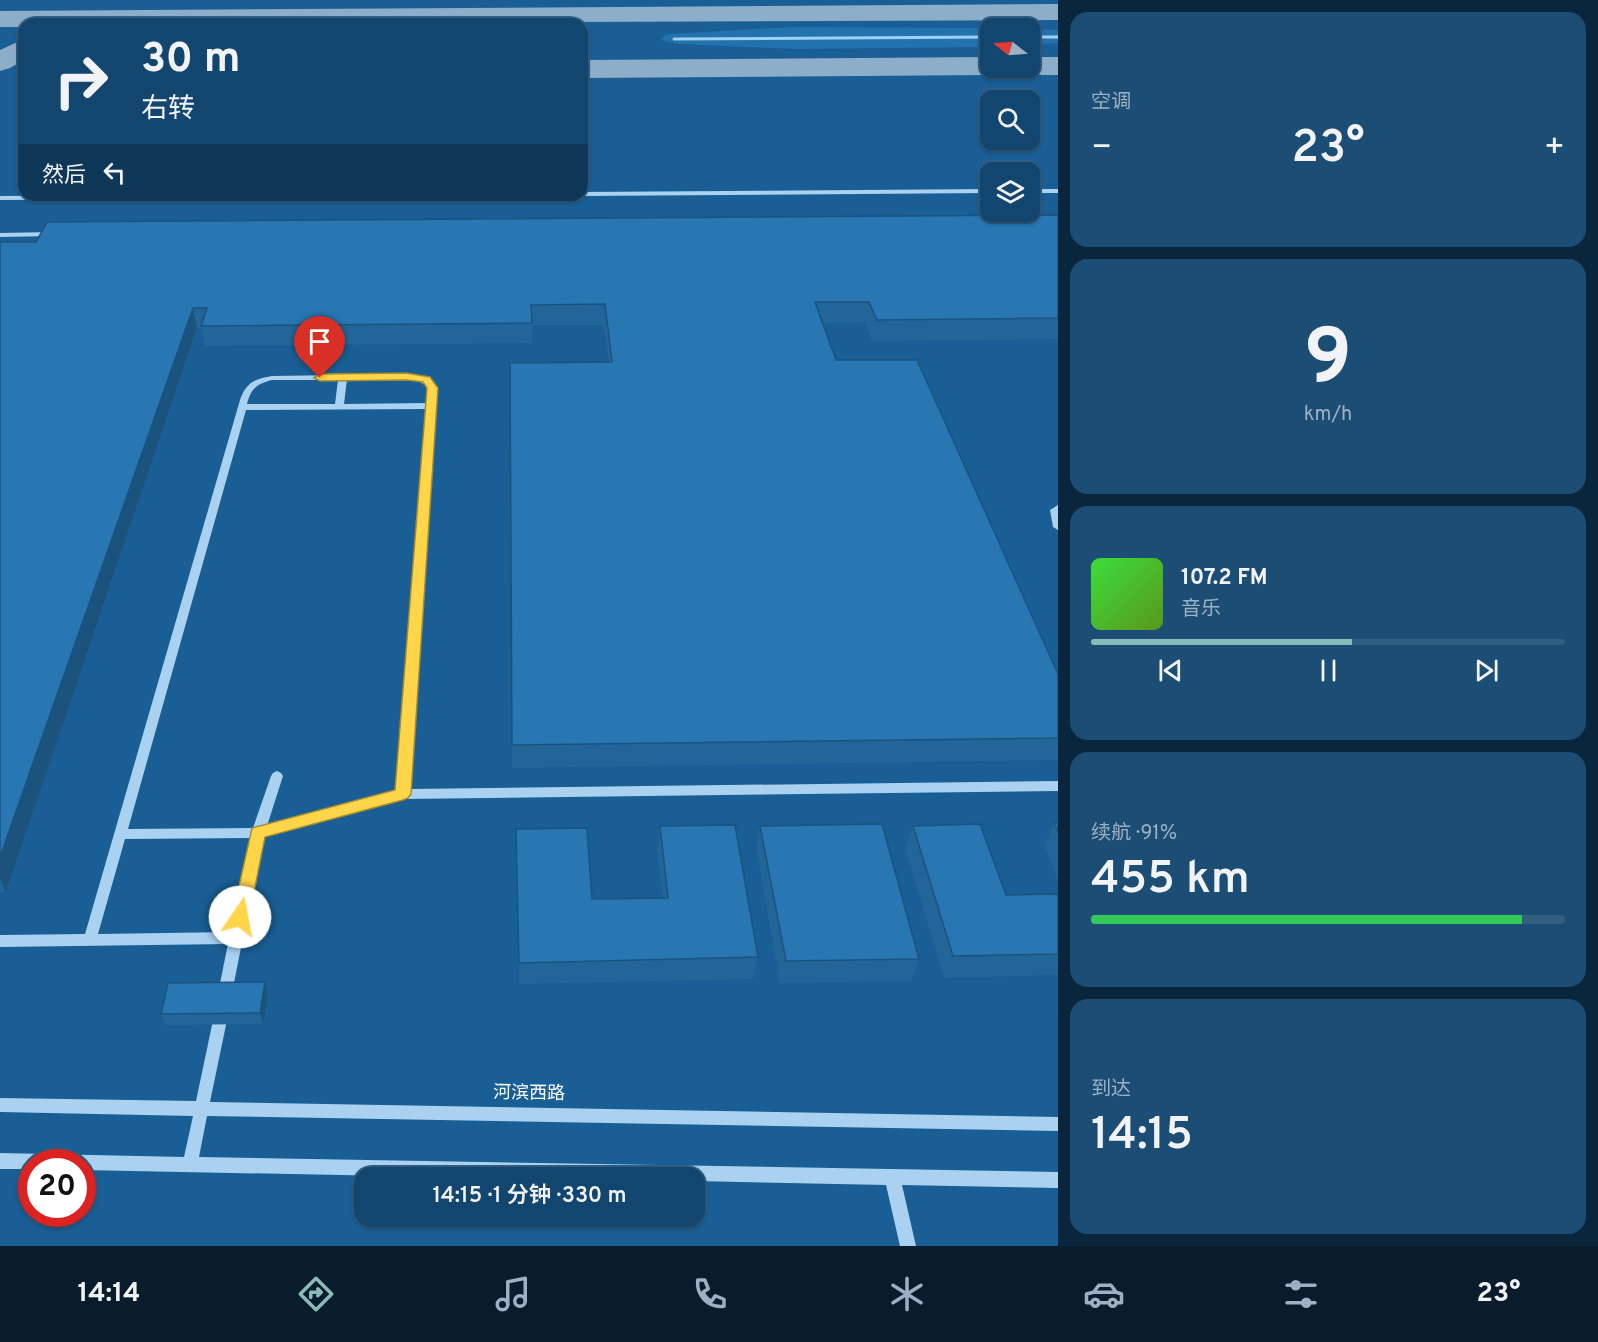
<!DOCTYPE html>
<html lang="zh">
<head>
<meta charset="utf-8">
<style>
	body { margin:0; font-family:Overpass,"Noto Sans SC",sans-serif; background:#1c4d74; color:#f1f3f6; height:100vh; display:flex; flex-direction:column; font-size:22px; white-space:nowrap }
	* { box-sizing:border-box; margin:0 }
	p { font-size:20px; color:#9db1c3 }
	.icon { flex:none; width:33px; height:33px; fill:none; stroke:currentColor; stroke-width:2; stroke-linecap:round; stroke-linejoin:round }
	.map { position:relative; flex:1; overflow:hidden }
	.drawer { display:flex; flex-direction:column; gap:12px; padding:12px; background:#0a263d; width:540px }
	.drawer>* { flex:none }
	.top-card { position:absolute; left:18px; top:18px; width:570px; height:183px; border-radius:18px; box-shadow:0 2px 4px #0004,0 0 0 2px #325e82; background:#13466f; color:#f1f3f6; overflow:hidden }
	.needle { width:39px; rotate:287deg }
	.tools { position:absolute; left:980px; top:18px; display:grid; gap:12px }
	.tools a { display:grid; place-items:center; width:60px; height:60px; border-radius:12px; background:#13466f; box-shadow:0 2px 4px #0004,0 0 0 2px #325e82; font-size:30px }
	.speed { position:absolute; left:18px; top:1149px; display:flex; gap:12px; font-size:30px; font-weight:700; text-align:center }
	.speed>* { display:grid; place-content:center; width:78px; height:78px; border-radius:50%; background:#13466f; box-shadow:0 2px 4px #0004,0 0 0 2px #325e82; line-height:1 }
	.speed .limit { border:9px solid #d22; background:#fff; color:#111 }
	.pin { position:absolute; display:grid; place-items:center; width:51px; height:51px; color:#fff; margin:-62px -26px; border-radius:50% 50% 50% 0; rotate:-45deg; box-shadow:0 0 6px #0007 }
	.pin .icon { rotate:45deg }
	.me { position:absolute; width:66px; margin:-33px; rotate:12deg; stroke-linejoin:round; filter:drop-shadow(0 0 4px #0008) }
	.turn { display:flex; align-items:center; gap:21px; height:126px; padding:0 24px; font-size:27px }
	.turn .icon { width:78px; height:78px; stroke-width:2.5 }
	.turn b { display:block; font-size:42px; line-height:51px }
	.then { display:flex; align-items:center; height:57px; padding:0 24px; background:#0003; gap:12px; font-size:22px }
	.big { font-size:45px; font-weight:600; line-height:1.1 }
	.drawer .widget { flex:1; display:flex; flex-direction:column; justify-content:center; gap:9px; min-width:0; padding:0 21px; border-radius:18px; background:#1c4d74 }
	.drawer .dial { align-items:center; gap:0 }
	.dial b { font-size:78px; line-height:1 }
	.song { display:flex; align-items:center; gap:18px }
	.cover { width:72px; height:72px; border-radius:9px; background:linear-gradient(135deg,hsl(120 70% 55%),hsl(90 70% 35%)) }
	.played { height:6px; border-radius:3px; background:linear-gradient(90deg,#8bbbb9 55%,#325e82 55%) }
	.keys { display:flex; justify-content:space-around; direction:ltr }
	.heat { display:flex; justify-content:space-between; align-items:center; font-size:33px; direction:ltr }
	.charge { height:9px; border-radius:4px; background:linear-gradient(90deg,#34c759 91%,#325e82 0) }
	.trip { position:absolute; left:354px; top:1167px; width:351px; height:60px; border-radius:18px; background:#13466f; box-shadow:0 2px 4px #0004,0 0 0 2px #325e82; font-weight:600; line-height:60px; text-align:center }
	.dock { display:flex; height:96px; justify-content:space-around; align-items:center; background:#081c2c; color:#9db1c3 }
	.dock .icon { width:42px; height:42px }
	.dock .active { color:#8bbbb9 }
	.dock b { font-size:27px; color:#f1f3f6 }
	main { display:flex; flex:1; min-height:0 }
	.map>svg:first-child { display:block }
</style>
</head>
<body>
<main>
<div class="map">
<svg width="1058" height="1246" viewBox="0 0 1058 1246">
	<rect width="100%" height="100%" fill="#195e94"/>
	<!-- green -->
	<g fill="#2272ad">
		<polygon points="792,27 1010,28 990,28 990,47 980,47 796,49 678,44 661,40 665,35 670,34"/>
		<polygon points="1029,29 1058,30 1058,43 1029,45"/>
	</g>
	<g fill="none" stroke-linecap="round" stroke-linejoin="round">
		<!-- stream -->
		<g stroke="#9ccff2" stroke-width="3">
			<polyline points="1029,37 1058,37"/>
			<polyline points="674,39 990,37"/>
		</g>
		<!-- taxiway -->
		<g fill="#8caeca" fill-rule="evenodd">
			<polygon points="1058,4 1058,20 24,24 24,27 0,27 0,11"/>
			<polygon points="24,39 24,60 10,68 0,71 0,50"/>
			<polygon points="990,57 990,68 1004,68 1000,72 990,75 582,78 582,60"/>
			<polygon points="1029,57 1058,57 1058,75 1029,75 1019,72 1015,68 1029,68"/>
		</g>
		<!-- minor -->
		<g fill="#aad2f0" fill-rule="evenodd">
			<polygon points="990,189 990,193 582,196 579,195 582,195 582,192"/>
			<rect x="1029" y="189" width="29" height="4"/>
			<polygon points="158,195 485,195 482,197 0,200 0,196"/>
			<polygon points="0,233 54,232 58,234 54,236 0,237"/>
			<path d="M406,374C424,376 435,377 436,398L409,789L1058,781V791L403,799L263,836L232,993L230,997L225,999L220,997L218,993L228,944L0,947V935L85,934L240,400C246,382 255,379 272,376ZM406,378L418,381L425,385L428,392V403L344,404L347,379ZM272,380H338L335,404H247C251,389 256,384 272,380ZM428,409L397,791L267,826L283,776L281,773L277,771L273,773L271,776L253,828L128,829L246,410ZM251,838L231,932L98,934L125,839Z"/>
			<polygon points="1058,505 1058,530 1053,527 1050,510"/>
			<polygon points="219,1019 224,1020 226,1025 210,1102 1058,1117 1058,1131 207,1116 199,1157 1058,1172 1058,1188 902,1185 916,1246 900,1246 886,1185 694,1181 694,1178 493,1178 82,1170 82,1162 32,1162 32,1169 0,1169 0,1153 184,1157 193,1116 0,1112 0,1098 196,1101 212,1025 214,1020"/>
		</g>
	</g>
	<!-- wall -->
	<g fill="#269">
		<polygon points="1058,215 1058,339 872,341 865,322 822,323 836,360 1058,674 1058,760 512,768 510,363 609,362 604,325 532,325 532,343 205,346 201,328 197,328 6,892 0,892 0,242"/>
		<polygon points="1054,823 1058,823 1058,880 1044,845"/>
		<polygon points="660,826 758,957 753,979 519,984 516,829 592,899 663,898 657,849"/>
		<polygon points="760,826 919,959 911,981 780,983 756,848"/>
		<polygon points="913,826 1006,895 1058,894 1058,975 944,978 905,848"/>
		<polygon points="265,982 268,993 263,1024 165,1025 161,1014"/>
	</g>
	<!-- shaded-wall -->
	<g fill="#1c537d">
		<polygon points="193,308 197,328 6,892 0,879 0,857"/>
		<polygon points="265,982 268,993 263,1024 260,1013"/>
	</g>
	<!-- building -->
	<g fill="#2877b2" stroke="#1c537d" stroke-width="1.5">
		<polygon points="1058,215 1058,318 877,320 869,302 815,302 836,360 917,360 1058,674 1058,738 512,745 510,363 612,362 605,304 531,305 532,323 201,326 207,308 193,308 0,857 0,242 36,242 47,222"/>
		<polygon points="1054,823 1058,823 1058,832"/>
		<polygon points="882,824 919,959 786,961 760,826"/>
		<polygon points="980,824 1006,895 1058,894 1058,954 953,956 913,826"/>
		<polygon points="735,825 758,957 519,963 516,829 587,828 592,899 668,898 660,826"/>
		<polygon points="265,982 260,1013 161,1014 168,983"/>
	</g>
	<!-- route -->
	<polygon fill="#ffd54a" stroke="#a68a30" stroke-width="1.5" points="406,373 430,377 438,388 411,794 408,798 403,800 265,837 249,917 246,922 240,925 234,922 232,917 252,828 395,790 427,388 423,382 406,380 320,381 314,378 320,374"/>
	<g text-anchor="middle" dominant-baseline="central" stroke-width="6" stroke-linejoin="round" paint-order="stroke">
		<!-- near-street labels -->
		<g font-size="18" fill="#fff" stroke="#195e94">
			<text transform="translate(529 1094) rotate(1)">河滨西路</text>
		</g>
	</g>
</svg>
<div class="tools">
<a><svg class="needle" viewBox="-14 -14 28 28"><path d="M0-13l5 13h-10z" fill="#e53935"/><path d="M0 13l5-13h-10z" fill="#9db1c3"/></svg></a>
<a><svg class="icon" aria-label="search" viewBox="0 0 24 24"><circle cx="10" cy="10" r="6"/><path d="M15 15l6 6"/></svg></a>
<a><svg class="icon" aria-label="layers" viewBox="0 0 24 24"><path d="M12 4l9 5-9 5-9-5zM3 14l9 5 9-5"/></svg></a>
</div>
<div class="speed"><div class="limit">20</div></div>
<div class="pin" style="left:320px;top:378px;background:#d93025"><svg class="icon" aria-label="arrive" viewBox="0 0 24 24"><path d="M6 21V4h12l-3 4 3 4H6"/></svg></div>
<svg class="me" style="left:240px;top:917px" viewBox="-20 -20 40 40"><circle r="19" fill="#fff"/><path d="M0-13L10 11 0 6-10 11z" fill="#ffd54a"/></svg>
<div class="trip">14:15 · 1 分钟 · 330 m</div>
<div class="top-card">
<div class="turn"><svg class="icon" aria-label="right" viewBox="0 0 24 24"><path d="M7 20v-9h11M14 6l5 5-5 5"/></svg><div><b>30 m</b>右转</div></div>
<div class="then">然后<svg class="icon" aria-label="left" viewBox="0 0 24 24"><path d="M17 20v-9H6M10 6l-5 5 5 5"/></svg></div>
</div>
</div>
<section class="drawer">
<div class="widget"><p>空调</p>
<div class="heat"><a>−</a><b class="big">23°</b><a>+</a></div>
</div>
<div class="widget dial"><b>9</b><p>km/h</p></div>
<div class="widget">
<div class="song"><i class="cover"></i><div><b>107.2 FM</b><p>音乐</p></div></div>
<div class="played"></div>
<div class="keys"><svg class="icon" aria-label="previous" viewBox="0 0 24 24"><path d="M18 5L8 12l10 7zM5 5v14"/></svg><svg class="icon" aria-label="pause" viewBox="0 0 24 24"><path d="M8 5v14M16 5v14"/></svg><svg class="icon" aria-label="next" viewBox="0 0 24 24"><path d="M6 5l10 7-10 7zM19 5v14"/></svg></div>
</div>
<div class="widget"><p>续航 · 91%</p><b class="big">455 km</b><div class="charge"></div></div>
<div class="widget"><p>到达</p><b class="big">14:15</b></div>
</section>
</main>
<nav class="dock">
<b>14:14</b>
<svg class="icon active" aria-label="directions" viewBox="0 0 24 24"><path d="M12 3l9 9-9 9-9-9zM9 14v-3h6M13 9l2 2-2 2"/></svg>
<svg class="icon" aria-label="music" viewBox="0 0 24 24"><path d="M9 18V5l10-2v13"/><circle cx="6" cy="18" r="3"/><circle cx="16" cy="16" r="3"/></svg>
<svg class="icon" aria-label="phone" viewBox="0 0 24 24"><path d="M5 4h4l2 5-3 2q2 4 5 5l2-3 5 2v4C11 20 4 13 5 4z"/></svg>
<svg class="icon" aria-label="climate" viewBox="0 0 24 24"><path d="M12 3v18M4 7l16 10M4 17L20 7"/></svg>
<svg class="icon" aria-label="car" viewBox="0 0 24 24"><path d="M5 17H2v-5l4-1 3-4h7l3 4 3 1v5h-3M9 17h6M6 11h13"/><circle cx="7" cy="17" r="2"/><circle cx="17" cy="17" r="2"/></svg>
<svg class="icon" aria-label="filters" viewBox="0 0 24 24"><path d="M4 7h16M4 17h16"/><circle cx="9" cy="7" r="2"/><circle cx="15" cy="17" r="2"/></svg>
<b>23°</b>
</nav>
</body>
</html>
